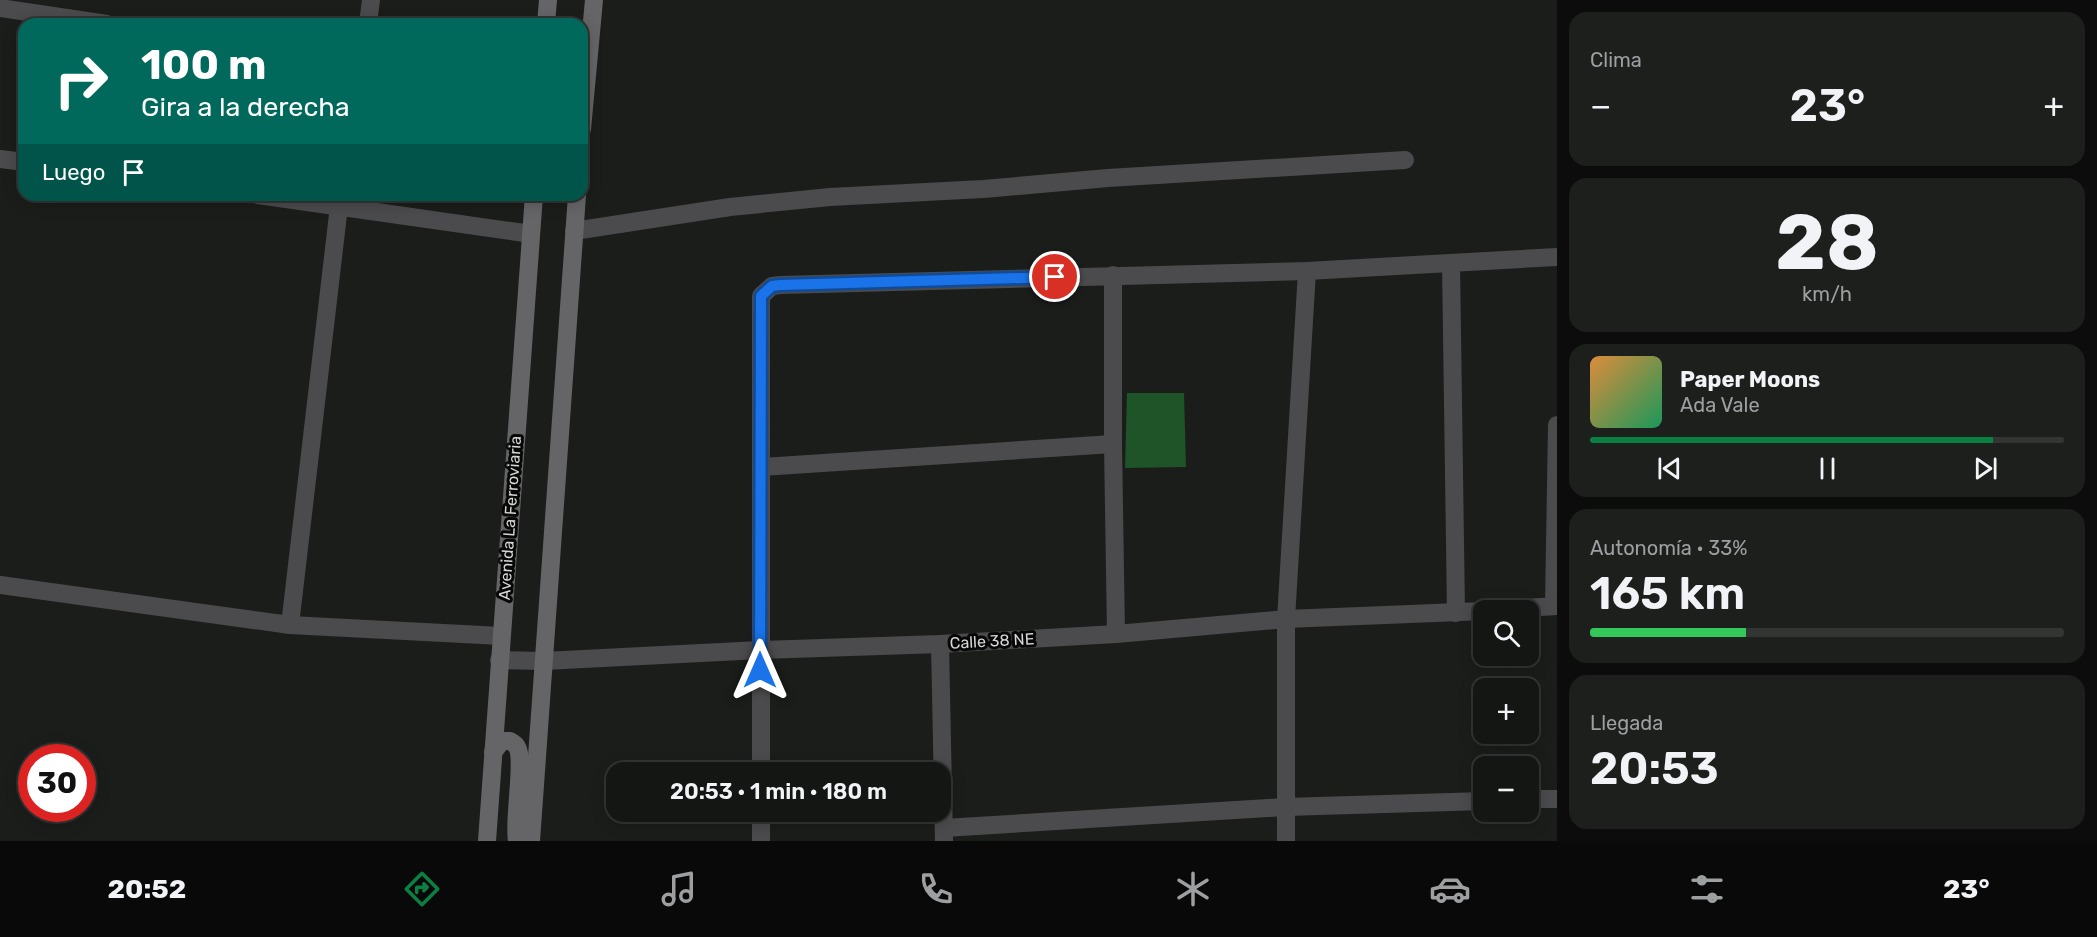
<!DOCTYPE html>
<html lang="es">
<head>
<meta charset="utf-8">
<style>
	body { margin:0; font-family:Rubik,sans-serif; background:#1d1f1d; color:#f1f3f6; height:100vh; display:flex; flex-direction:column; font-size:22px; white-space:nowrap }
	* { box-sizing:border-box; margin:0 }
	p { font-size:20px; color:#9d9fa0 }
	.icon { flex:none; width:33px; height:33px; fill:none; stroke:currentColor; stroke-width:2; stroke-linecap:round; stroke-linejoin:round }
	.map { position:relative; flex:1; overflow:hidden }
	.details { display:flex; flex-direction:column; gap:12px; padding:12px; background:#0b0c0b; width:540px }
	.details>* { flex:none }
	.banner { position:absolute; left:18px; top:18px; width:570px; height:183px; border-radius:18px; box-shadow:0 3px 15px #0003,0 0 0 2px #333534; background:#00695c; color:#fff; overflow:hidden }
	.tools { position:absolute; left:1473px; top:600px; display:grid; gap:12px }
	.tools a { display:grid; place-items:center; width:66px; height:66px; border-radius:12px; background:#141614; box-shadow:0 3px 15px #0003,0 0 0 2px #333534; font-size:30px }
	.speed { position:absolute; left:18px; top:744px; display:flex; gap:12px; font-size:30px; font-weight:700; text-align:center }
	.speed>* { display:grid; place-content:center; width:78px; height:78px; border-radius:50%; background:#141614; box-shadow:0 3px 15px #0003,0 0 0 2px #333534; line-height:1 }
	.speed .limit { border:9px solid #d22; background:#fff; color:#111 }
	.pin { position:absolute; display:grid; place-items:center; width:51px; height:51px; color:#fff; margin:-26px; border:3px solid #fff; border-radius:50%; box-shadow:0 2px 6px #0007 }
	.me { position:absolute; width:66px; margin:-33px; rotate:0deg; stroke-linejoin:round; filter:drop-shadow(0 0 4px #0008) }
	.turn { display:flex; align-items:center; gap:21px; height:126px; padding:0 24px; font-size:27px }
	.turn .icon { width:78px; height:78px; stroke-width:2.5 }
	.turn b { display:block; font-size:42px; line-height:51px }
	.then { display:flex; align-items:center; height:57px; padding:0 24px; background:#0003; gap:12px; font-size:22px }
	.big { font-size:45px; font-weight:600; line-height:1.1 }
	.details .card { flex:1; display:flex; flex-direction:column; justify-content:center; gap:9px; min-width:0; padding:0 21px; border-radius:18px; background:#1d1f1d }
	.details .dial { align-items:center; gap:0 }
	.dial b { font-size:78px; line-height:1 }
	.song { display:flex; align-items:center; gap:18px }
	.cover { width:72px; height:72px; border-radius:9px; background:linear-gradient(135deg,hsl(30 70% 55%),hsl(150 70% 35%)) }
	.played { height:6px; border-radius:3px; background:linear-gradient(90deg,#0b8043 85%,#333534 85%) }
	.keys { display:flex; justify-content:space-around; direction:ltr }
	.heat { display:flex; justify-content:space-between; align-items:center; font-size:33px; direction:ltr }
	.charge { height:9px; border-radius:4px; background:linear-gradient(90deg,#34c759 33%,#333534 0) }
	.trip { position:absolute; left:606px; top:762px; width:345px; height:60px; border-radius:18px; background:#141614; box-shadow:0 3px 15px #0003,0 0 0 2px #333534; font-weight:600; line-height:60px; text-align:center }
	.tabs { display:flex; height:96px; justify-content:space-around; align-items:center; background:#080908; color:#9d9fa0 }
	.tabs .icon { width:42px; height:42px }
	.tabs .active { color:#0b8043 }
	.tabs b { font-size:27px; color:#f1f3f6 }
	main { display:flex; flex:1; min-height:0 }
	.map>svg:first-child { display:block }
</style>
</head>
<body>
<main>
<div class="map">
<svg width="1557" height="841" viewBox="0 0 1557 841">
	<rect width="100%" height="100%" fill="#1b1d1b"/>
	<!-- building -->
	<polygon fill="#1f5428" points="1127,393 1184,393 1186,467 1125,468"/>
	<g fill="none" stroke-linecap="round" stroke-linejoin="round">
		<!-- minor -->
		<g stroke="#4b4b4d" stroke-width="18">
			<polyline points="0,8 107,24"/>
			<polyline points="368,24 371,0"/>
			<polyline points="0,159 24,162"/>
			<polyline points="258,195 531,234"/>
			<polyline points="574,231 730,207 830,197 983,189 1108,178 1405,160"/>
			<polyline points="1451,263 1456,613"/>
			<polyline points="1113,275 1113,444 1116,634"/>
			<polyline points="761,467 1113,444"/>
			<polyline points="0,585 290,625 501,636"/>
			<polyline points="1554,606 1557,425"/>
			<polyline points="1490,610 1557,606"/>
			<polyline points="290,625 339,206"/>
			<polyline points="940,644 944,841"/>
			<polyline points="499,660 544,661 760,650 940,644 1116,634 1286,619 1484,611"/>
			<polyline points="761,772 761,296 772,286 780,285 1307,271 1557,257"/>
			<polyline points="1528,799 1557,799"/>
			<polyline points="761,812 761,841"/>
			<polyline points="944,828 1285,807 1484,801"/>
			<polyline points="1286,841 1286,619 1307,271"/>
		</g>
		<!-- secondary -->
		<g stroke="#656568" stroke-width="18">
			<polyline points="546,24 548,0"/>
			<polyline points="582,129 594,0"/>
			<path d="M493,752L502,741H510C512,742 516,745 517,747C525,760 513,819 517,841"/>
			<polyline points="487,841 534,195"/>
			<polyline points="531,841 577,195"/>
		</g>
	</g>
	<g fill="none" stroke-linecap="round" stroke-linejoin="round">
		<defs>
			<polyline id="route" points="760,670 761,296 772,286 780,285 1055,277"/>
		</defs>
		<!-- route casing -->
		<use href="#route" stroke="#114b97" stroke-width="15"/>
		<!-- route -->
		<use href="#route" stroke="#1a73e8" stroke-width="10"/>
	</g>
	<g text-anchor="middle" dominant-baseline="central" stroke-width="6" stroke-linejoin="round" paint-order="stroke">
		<!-- street labels -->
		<g font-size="16" fill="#d6d8d6" stroke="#070707">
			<text transform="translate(510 518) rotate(-86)">Avenida La Ferroviaria</text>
			<text transform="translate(992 641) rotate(-3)">Calle 38 NE</text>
		</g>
	</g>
</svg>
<div class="tools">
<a><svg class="icon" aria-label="search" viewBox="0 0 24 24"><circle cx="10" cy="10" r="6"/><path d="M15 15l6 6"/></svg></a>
<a>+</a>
<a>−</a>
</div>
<div class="speed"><div class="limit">30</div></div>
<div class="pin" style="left:1055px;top:277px;background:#d93025"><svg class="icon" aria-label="arrive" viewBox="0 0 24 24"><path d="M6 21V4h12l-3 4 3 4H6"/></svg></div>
<svg class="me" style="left:760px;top:670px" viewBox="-20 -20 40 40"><path d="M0-17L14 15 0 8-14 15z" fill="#1a73e8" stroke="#fff" stroke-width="4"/></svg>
<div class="trip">20:53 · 1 min · 180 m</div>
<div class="banner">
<div class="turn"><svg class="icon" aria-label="right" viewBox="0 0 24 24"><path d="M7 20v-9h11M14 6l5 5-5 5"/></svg><div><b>100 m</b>Gira a la derecha</div></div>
<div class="then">Luego<svg class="icon" aria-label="arrive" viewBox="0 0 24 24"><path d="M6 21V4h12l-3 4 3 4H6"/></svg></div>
</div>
</div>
<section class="details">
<div class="card"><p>Clima</p>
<div class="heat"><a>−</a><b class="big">23°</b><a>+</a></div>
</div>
<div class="card dial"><b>28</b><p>km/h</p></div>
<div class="card">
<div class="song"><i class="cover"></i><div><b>Paper Moons</b><p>Ada Vale</p></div></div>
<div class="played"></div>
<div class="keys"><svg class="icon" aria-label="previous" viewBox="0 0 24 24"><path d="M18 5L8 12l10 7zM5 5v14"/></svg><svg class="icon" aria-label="pause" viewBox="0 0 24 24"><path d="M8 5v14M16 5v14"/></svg><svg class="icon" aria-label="next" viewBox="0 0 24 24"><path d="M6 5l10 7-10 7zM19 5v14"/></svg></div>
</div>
<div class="card"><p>Autonomía · 33%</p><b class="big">165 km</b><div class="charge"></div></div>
<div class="card"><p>Llegada</p><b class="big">20:53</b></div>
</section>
</main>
<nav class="tabs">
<b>20:52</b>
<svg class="icon active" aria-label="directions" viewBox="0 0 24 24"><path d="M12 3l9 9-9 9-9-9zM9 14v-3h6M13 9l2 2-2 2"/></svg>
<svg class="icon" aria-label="music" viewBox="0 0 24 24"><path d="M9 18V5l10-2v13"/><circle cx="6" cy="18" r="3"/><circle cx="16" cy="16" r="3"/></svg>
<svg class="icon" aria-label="phone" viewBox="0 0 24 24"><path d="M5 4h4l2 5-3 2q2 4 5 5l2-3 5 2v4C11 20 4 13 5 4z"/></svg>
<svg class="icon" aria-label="climate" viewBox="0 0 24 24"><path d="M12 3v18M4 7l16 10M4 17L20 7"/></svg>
<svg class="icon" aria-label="car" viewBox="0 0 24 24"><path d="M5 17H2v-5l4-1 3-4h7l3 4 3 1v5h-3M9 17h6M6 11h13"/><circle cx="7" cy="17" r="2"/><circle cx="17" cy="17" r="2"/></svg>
<svg class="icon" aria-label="filters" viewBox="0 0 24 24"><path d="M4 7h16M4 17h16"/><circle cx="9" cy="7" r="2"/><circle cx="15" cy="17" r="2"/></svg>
<b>23°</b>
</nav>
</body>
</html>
